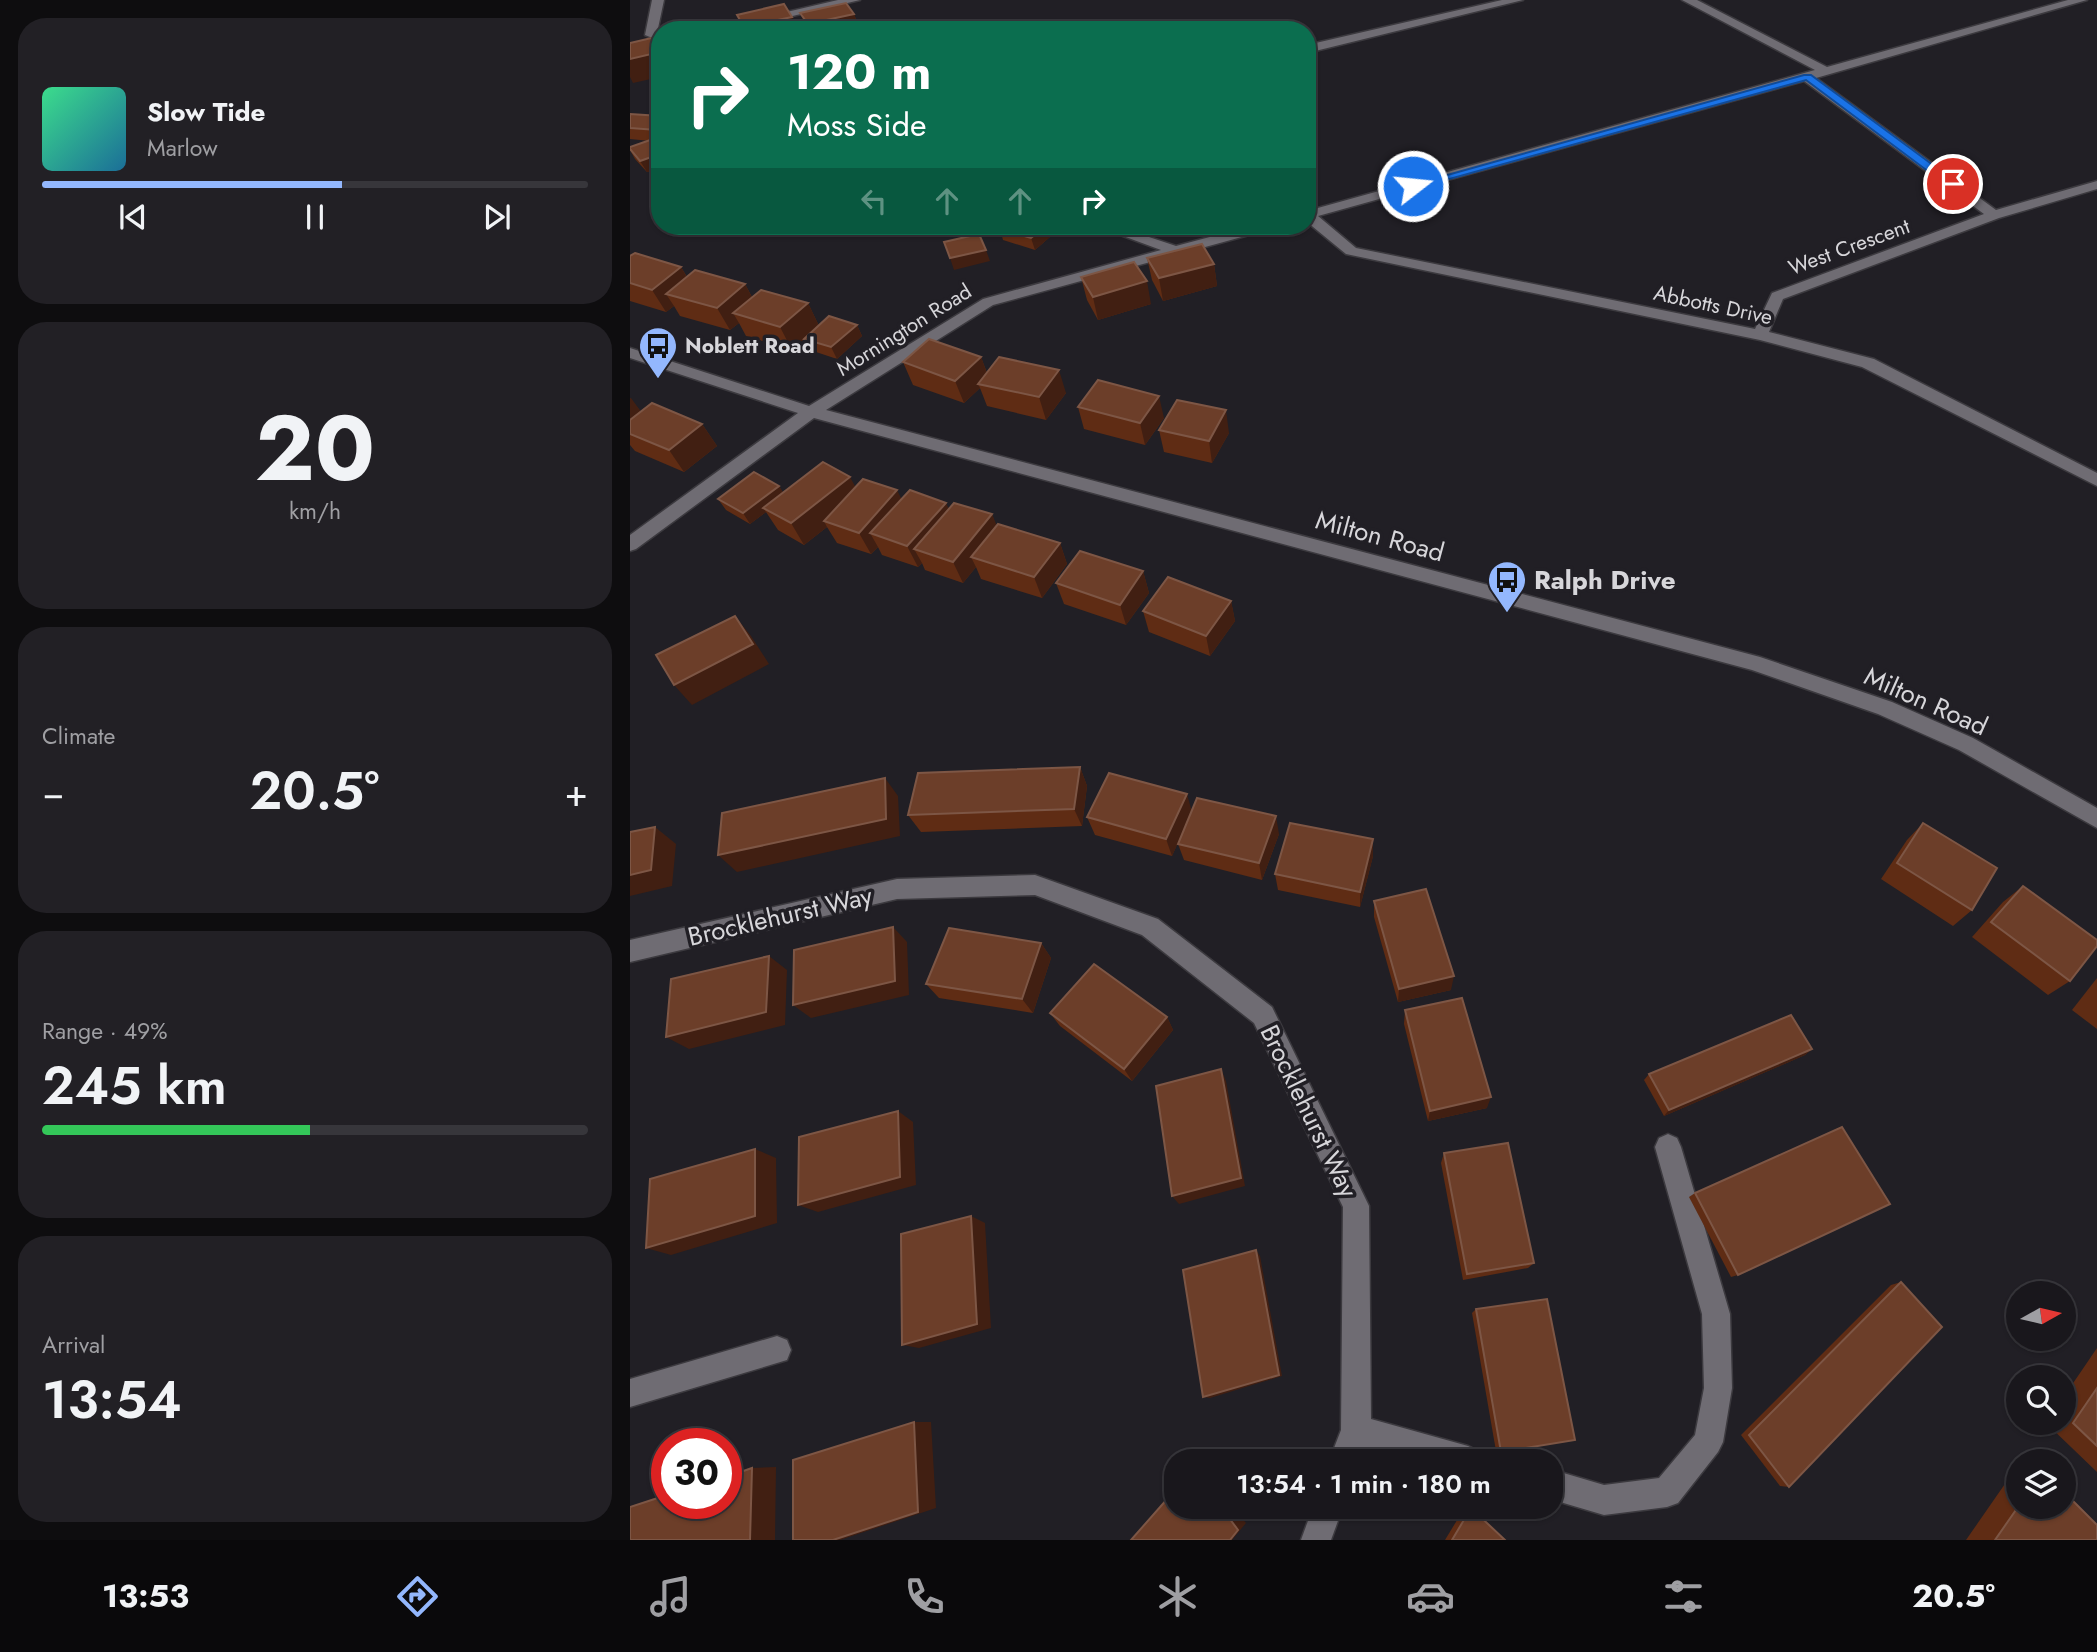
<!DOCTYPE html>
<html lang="en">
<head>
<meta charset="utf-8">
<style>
	body { margin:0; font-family:Jost,sans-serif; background:#222025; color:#f1f3f6; height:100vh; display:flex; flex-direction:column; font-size:26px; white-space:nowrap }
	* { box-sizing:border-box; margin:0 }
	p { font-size:23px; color:#9f9fa3 }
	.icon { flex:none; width:38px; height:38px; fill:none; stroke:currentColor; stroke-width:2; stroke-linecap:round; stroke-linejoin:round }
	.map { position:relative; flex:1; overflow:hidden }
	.side { display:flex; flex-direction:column; gap:18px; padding:18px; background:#0e0d0f; width:630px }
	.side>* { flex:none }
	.hud { position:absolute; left:21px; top:21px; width:665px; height:214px; border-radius:28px; box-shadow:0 2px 5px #0004,0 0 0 2px #37363b; background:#0b6e4f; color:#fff; overflow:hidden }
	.needle { width:46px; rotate:82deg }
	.tools { position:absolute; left:1376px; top:1281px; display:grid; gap:14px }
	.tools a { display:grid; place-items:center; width:70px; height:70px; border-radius:50%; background:#19171c; box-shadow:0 2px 5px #0004,0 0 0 2px #37363b; font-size:35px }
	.speed { position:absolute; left:21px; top:1428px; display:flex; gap:14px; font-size:35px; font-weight:700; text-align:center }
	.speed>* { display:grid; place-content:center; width:91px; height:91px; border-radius:50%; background:#19171c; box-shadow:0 2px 5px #0004,0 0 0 2px #37363b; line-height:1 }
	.speed .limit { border:10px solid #d22; background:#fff; color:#111 }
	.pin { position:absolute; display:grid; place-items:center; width:60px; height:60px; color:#fff; margin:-30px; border:4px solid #fff; border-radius:50%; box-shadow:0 2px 7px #0007 }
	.me { position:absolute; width:77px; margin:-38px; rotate:74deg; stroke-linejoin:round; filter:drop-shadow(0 0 5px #0008) }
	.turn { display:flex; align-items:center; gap:24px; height:147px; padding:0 21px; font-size:32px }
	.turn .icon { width:91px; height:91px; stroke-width:2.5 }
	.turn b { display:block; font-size:49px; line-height:60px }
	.lanes { display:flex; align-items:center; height:66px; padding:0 21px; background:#0003; justify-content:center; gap:35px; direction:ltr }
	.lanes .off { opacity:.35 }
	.big { font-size:52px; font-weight:600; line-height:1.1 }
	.side .tile { flex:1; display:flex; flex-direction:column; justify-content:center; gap:10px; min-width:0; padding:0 24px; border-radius:28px; background:#222025 }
	.side .dial { align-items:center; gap:0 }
	.dial b { font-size:91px; line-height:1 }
	.song { display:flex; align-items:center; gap:21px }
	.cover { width:84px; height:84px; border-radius:10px; background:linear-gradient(135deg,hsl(150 70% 55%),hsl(200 70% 35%)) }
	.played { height:7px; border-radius:4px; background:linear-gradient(90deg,#93b7fd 55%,#37363b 55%) }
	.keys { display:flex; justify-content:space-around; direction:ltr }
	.heat { display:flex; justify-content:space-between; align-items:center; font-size:38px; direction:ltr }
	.charge { height:10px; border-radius:5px; background:linear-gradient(90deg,#34c759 49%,#37363b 0) }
	.trip { position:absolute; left:534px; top:1449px; width:399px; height:70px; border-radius:28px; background:#19171c; box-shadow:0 2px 5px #0004,0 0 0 2px #37363b; font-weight:600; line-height:70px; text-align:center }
	.tabs { display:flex; height:112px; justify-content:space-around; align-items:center; background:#0a090b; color:#9f9fa3 }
	.tabs .icon { width:49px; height:49px }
	.tabs .selected { color:#93b7fd }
	.tabs b { font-size:32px; color:#f1f3f6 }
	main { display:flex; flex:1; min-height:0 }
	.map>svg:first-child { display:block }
</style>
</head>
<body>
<main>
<section class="side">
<div class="tile">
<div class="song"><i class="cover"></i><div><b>Slow Tide</b><p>Marlow</p></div></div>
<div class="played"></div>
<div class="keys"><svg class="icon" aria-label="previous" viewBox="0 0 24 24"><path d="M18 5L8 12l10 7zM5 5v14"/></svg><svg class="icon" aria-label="pause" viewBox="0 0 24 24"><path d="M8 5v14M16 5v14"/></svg><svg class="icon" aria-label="next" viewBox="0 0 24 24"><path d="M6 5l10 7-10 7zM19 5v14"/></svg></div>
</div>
<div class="tile dial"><b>20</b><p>km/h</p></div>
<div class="tile"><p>Climate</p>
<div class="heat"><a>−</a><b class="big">20.5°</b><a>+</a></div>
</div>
<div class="tile"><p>Range · 49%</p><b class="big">245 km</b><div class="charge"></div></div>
<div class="tile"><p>Arrival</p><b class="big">13:54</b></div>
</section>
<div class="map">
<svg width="1467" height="1540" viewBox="0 0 1467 1540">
	<rect width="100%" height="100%" fill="#211f25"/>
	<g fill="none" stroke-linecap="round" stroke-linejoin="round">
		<defs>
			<g id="minor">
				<polygon points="22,0 34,0 27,33 30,34 30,41 15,35"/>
				<polygon points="208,0 230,0 103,30 80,30"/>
				<polygon points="872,0 893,0 677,53 677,45"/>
				<path d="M1052,0H1067L1197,67L1438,0H1457L1186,78L1366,210L1467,181V189L1369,218L1153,299L1139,332L1244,359L1467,473V486L1232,367L1130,340L716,254L677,222V211L1185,70ZM1174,81L1354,214L1142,293L1125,329L726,248L688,216Z"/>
				<polygon points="466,226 486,226 546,246 621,226 643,226 641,229 363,305 196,410 1130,657 1262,702 1343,738 1467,808 1467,828 1329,750 1248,714 1122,670 184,418 6,549 0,551 0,535 168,413 0,358 0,348 179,406 353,299 531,250"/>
				<polygon points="405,875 528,919 642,1007 739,1206 741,1419 838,1446 848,1451 853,1461 786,1461 734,1447 729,1461 699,1461 711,1430 713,1207 624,1023 512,935 405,895 267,899 0,962 0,940 267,879"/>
				<polygon points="1038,1134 1047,1138 1051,1147 1100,1314 1102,1388 1093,1442 1088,1452 1048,1503 1037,1507 974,1515 920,1499 920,1469 974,1485 1029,1478 1065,1435 1074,1388 1072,1314 1025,1147 1029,1138"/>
				<polygon points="147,1336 157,1340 161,1350 157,1360 0,1407 0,1379"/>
				<polygon points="683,1507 713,1507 701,1540 671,1540"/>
			</g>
		</defs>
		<!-- minor casing -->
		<use href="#minor" stroke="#3c3a3f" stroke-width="3"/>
		<!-- minor -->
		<use href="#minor" fill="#6f6c73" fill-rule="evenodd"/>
	</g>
	<!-- wall -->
	<g fill="#5f2c14">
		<polygon points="170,13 224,14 228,25 207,30 178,30"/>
		<polygon points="0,114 30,116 30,141 29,141 30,142 30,168 17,172 5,159 0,150 20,141 0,139"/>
		<polygon points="311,226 337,226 329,232"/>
		<polygon points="370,229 421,236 405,250 373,240"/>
		<polygon points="0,256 51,267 57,277 115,284 122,297 178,303 189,326 227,325 232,336 207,359 180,350 174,339 162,350 116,336 109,323 100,330 50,316 44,306 36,312 0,301"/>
		<polygon points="517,258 584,264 587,286 533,301 522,280"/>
		<polygon points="451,277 521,304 468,320 457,300"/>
		<polygon points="351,357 357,373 436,393 416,420 357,406 350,388 334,403 283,385 273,362"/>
		<polygon points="0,398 11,412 72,424 87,446 54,472 5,451 0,445"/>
		<polygon points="448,407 534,418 515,445 454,429"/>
		<polygon points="529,430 599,433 582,463 534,452"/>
		<polygon points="149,486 153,493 226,487 272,499 319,508 362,514 366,526 430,543 437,564 412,598 351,579 346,567 333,583 295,570 292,563 288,567 252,555 248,547 241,554 207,543 197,527 174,545 148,530 136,512 120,524 96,510 88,499"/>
		<polygon points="513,571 519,593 496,625 434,604 426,583"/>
		<polygon points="601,601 605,621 580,656 519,632 513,611"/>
		<polygon points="450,767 457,786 452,826 291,832 278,815"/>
		<polygon points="561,812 649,834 632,880 554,860 548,844 560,815 542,856 465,835 457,817"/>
		<polygon points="1293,823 1342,910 1323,926 1251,879 1277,840"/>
		<polygon points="743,839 743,856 730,907 648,890 645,874"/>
		<polygon points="1393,886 1440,981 1418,995 1342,937 1373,902"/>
		<polygon points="744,901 821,990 768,1002 744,917"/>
		<polygon points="411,943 421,958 403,1013 309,998 296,984"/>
		<polygon points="1467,978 1467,1029 1442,1010"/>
		<polygon points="775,1010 857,1108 798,1121 774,1024"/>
		<polygon points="420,1013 537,1017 543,1030 502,1081 430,1026"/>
		<polygon points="1182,1049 1175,1055 1034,1116 1014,1080 1019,1074"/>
		<polygon points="814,1153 904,1263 898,1268 833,1280 811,1163"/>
		<polygon points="1065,1193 1108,1275 1101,1277 1059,1197"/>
		<polygon points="1271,1282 1159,1487 1150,1486 1111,1435 1261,1285"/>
		<polygon points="846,1309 871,1452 866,1451 842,1313"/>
		<polygon points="1467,1348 1467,1472 1416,1423 1433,1423 1433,1398"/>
		<polygon points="1386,1468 1388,1468 1388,1507 1467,1540 1336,1540"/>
		<polygon points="835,1507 839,1507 875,1540 815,1540"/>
	</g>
	<!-- shaded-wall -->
	<g fill="#411f12">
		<polygon points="224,14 228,25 207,30 180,30 178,24"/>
		<polygon points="162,17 167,30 115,30 114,27"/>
		<polygon points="30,52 30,77 3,83 0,77 0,59"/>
		<polygon points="30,154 30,168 17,172 10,161"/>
		<polygon points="327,226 337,226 329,232"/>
		<polygon points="416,226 418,226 421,236 405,250 401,238"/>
		<polygon points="356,250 360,261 324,270 320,258"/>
		<polygon points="584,264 587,286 533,301 529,278"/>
		<polygon points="51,267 64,290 36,294 44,306 36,312 22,290"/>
		<polygon points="517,281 521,304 468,320 463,297"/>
		<polygon points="115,284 127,307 103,313 109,323 100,330 87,308"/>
		<polygon points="178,303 189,326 162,350 150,327"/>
		<polygon points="227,325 232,336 207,359 201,347"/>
		<polygon points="351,357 359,379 348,384 350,388 334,403 325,381"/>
		<polygon points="429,370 436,393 416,420 409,397"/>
		<polygon points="529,396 534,418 515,445 510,423"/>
		<polygon points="1,398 17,420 0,434 0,399"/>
		<polygon points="596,410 599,433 582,463 579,441"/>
		<polygon points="72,424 87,446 54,472 39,450"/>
		<polygon points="220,477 232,499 194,521 197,527 174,545 161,523"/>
		<polygon points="149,486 156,497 133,508 136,512 120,524 113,513"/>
		<polygon points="267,490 278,512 240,533 248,547 241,554 229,533"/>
		<polygon points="316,503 326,524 284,549 292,563 288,567 277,546"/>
		<polygon points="362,514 371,536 341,557 346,567 333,583 323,562"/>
		<polygon points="430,543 437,564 412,598 404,577"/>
		<polygon points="513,571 519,593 496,625 490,605"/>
		<polygon points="601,601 605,621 580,656 576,636"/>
		<polygon points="105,616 121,636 139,664 62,705 44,685"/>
		<polygon points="450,767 457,786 452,826 444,809"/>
		<polygon points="255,778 268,796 270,836 107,872 88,855"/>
		<polygon points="557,794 562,812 542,856 536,839"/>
		<polygon points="646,816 649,834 632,880 629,863"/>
		<polygon points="25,827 46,844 42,886 0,896 0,875"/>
		<polygon points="743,839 743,856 730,907 730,892"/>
		<polygon points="263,927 277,942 279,995 181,1018 163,1005"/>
		<polygon points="411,943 421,958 403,1013 392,999"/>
		<polygon points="139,956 157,970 155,1025 59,1049 36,1037"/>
		<polygon points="824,976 821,990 768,1002 769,989"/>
		<polygon points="537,1017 543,1030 502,1081 494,1069"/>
		<polygon points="1182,1049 1175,1055 1034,1116 1039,1110"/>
		<polygon points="591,1069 596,1081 615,1186 549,1204 542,1196"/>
		<polygon points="861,1097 857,1108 798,1121 800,1111"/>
		<polygon points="268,1111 283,1122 286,1185 188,1212 168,1205"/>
		<polygon points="125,1149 146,1158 147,1223 41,1255 16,1248"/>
		<polygon points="341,1216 355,1223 361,1328 289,1348 272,1345"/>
		<polygon points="626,1250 630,1256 652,1376 580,1398 573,1397"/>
		<polygon points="284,1422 301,1422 306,1508 210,1540 203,1540"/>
		<polygon points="146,1467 145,1540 120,1540 122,1468"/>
		<polygon points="591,1507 603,1507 616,1523 602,1540 600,1540"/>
	</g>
	<!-- building -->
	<g fill="#6c3e29" stroke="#7d5645" stroke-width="2">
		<polygon points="216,3 224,14 178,24 170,13"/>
		<polygon points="154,4 162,17 114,27 107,15"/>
		<polygon points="517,26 520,30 497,30"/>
		<polygon points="30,36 30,52 0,59 0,43"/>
		<polygon points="0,114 30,116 30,128 27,130 0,128"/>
		<polygon points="26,138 30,142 30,154 10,161 0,149 0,147"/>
		<polygon points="373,226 416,226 401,238 370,229"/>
		<polygon points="349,234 356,250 320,258 314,242"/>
		<polygon points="572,244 584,264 529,278 517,258"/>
		<polygon points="5,253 51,267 22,290 0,283 0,256"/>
		<polygon points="504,262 517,281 463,297 451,277"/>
		<polygon points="65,270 115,284 87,308 36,294"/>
		<polygon points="131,290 178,303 150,327 103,313"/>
		<polygon points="199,316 227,325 201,347 174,339"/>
		<polygon points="299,339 351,357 325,381 273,362"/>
		<polygon points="369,357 429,370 409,397 348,384"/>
		<polygon points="468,380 529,396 510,423 448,407"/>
		<polygon points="547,400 596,410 579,441 529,430"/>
		<polygon points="22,403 72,424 39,450 0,434 0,420"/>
		<polygon points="193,462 220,477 161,523 133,508"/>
		<polygon points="124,472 149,486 113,513 88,499"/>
		<polygon points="233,479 267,490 229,533 194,521"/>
		<polygon points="280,490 316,503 277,546 240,533"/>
		<polygon points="324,503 362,514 323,562 284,549"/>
		<polygon points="368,524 430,543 404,577 341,557"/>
		<polygon points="450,551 513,571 490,605 426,583"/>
		<polygon points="538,577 601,601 576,636 513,611"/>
		<polygon points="105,616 123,644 44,685 26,655"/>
		<polygon points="450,767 444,809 278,815 288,773"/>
		<polygon points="479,773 557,794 536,839 457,817"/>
		<polygon points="255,778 256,819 88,855 92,813"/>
		<polygon points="567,798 646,816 629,863 548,844"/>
		<polygon points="660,823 743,839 730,892 645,874"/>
		<polygon points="1293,823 1367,868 1342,910 1267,863"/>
		<polygon points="25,827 21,870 0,875 0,832"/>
		<polygon points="1393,886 1467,940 1467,946 1440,981 1361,922"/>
		<polygon points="796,889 824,976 769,989 744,901"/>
		<polygon points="263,927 265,981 163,1005 164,950"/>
		<polygon points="319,928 411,943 392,999 296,984"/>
		<polygon points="139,956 136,1012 36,1037 41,979"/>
		<polygon points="464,964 537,1017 494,1069 420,1013"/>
		<polygon points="832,998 861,1097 800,1111 775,1010"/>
		<polygon points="1161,1015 1182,1049 1039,1110 1019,1074"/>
		<polygon points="591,1069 611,1178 542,1196 526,1086"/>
		<polygon points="268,1111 270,1177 168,1205 169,1137"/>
		<polygon points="1212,1127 1260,1204 1108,1275 1065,1193"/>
		<polygon points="878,1143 904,1263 837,1274 814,1153"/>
		<polygon points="125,1149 125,1216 16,1248 20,1179"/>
		<polygon points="341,1216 347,1324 272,1345 271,1234"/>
		<polygon points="626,1250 649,1375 573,1397 553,1270"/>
		<polygon points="1271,1282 1312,1327 1159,1487 1119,1435"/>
		<polygon points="917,1299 945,1440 871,1452 846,1309"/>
		<polygon points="1467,1388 1467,1446 1443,1423"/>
		<polygon points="284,1422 288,1512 203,1540 163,1540 163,1460"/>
		<polygon points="122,1468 120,1540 0,1540 0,1507 37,1495 37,1503 96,1503 96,1477"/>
		<polygon points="546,1489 546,1507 591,1507 608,1530 600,1540 501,1540"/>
		<polygon points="1433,1491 1467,1525 1467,1540 1365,1540 1388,1507 1433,1507"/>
		<polygon points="841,1508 875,1540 822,1540"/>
	</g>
	<!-- route -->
	<polygon fill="#1a73e8" stroke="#114b97" stroke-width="2" points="1174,75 1181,75 1326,182 1326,187 1319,187 1176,80 787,188 778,186"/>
	<!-- icons -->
	<defs>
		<symbol id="bus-pin" viewBox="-11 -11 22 30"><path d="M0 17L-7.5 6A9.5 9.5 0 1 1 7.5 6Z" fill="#93b7fd" stroke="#211f25"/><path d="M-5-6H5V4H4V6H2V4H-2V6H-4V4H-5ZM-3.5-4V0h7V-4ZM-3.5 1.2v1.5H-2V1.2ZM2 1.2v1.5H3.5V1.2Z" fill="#111"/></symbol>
	</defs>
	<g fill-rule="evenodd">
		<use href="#bus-pin" x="6" y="324" width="44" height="60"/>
		<use href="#bus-pin" x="855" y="558" width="44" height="60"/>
	</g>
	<g text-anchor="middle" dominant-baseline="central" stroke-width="7" stroke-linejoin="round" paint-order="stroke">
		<!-- far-street labels -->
		<g font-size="21" fill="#d7d6da" stroke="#211f25">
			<text transform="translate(1219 247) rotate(-20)">West Crescent</text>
			<text transform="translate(1083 305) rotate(12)">Abbotts Drive</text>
			<text transform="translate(274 330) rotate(-32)">Mornington Road</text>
		</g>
		<!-- far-poi labels -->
		<g font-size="21" font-weight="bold" fill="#d7d6da" stroke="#211f25" text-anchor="start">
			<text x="55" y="346">Noblett Road</text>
		</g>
		<!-- street labels -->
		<g font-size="26" fill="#d7d6da" stroke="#211f25">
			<text transform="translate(750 536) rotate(15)">Milton Road</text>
			<text transform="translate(1296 701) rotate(24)">Milton Road</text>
			<text transform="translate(150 916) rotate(-13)">Brocklehurst Way</text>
			<text transform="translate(679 1111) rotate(64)">Brocklehurst Way</text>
		</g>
		<!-- poi labels -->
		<g font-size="26" font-weight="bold" fill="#d7d6da" stroke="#211f25" text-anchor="start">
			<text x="904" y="580">Ralph Drive</text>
		</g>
	</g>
</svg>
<div class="tools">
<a><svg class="needle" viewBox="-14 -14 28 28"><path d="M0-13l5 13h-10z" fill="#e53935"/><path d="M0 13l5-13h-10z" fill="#9f9fa3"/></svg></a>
<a><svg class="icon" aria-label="search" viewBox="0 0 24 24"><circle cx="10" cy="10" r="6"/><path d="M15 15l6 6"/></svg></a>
<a><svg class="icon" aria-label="layers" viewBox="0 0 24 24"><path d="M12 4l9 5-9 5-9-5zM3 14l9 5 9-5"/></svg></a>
</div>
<div class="speed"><div class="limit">30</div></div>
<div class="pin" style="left:1323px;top:184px;background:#d93025"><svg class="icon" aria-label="arrive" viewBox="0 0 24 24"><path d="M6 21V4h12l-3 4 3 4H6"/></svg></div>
<svg class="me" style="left:783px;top:186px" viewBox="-20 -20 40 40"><circle r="17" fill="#1a73e8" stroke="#fff" stroke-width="3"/><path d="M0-11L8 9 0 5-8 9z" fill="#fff"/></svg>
<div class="trip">13:54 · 1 min · 180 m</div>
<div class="hud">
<div class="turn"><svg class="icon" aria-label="right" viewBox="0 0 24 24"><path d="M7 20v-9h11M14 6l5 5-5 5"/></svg><div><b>120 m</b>Moss Side</div></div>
<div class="lanes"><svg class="icon off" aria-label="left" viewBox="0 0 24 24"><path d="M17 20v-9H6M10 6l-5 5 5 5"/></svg><svg class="icon off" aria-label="ahead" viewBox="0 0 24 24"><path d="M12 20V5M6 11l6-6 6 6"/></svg><svg class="icon off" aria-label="ahead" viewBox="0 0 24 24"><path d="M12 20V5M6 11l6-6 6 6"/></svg><svg class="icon" aria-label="right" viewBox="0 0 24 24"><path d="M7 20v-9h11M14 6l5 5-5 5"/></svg></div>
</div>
</div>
</main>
<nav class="tabs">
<b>13:53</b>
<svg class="icon selected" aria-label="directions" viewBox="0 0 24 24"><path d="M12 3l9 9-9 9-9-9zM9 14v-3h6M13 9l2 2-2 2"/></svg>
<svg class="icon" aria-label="music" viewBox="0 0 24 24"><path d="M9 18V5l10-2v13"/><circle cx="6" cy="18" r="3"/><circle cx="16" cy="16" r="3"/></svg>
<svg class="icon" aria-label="phone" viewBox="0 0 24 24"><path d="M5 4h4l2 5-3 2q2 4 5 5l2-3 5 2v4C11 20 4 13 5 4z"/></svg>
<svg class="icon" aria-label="climate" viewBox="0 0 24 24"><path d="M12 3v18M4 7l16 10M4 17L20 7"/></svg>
<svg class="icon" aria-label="car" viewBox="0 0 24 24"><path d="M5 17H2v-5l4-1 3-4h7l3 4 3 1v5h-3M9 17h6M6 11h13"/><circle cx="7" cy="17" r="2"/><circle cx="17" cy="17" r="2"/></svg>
<svg class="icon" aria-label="filters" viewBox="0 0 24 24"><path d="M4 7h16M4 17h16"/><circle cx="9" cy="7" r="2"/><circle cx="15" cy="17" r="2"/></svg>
<b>20.5°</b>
</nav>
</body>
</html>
